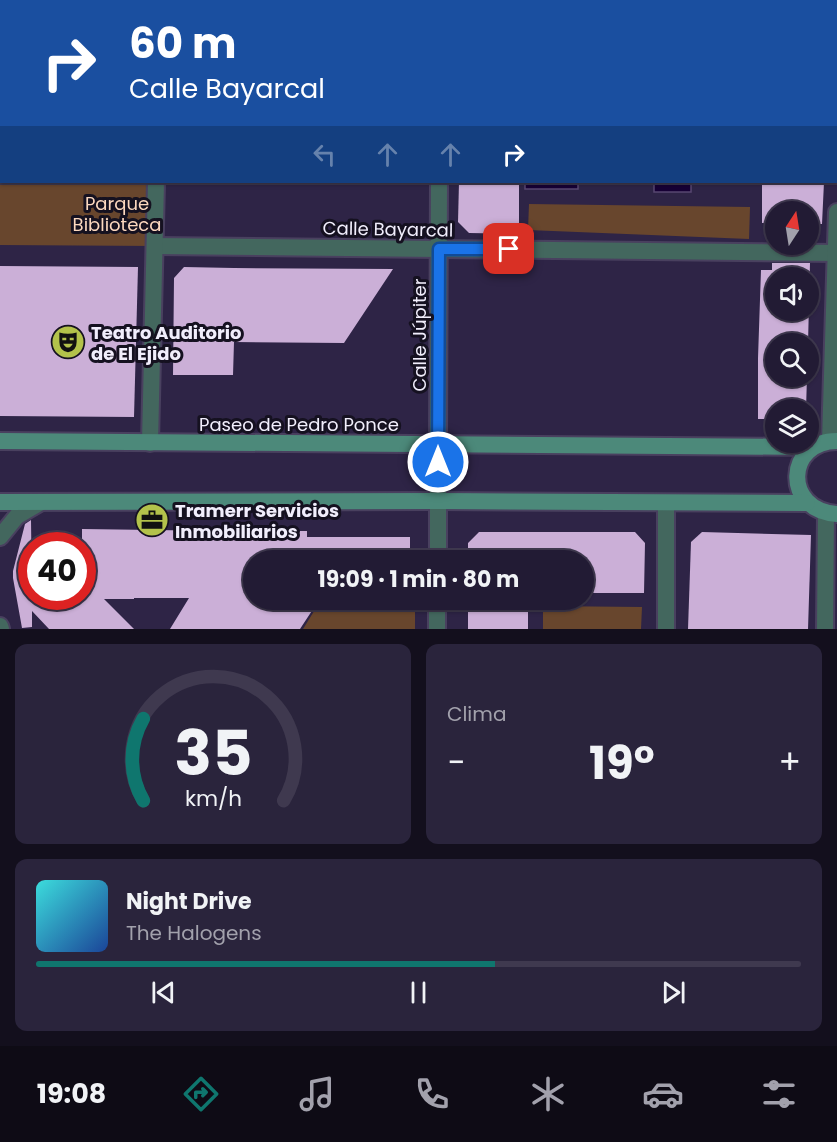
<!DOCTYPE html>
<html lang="es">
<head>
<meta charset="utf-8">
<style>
	body { margin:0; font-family:Poppins,sans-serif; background:#2a243c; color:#f1f3f6; height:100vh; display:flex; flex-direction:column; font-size:22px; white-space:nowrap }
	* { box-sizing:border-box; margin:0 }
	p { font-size:20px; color:#a2a1ac }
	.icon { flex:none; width:33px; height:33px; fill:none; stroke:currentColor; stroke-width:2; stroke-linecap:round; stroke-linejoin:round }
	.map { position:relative; height:629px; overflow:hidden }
	.sheet { display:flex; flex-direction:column; gap:15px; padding:15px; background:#130f1d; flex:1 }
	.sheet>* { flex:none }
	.banner { position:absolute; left:0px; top:0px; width:837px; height:183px; box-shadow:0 2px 4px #0004,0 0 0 2px #3f394f; background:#1a4fa0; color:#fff; overflow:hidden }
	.needle { width:39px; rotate:12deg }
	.fabs { position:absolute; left:765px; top:201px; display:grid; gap:12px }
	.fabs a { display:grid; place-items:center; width:54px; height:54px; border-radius:50%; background:#221b34; box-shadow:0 2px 4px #0004,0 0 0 2px #3f394f; font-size:30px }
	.speed { position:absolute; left:18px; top:532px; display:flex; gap:12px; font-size:30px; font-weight:700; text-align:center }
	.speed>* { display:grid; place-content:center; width:78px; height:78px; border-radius:50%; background:#221b34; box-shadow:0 2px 4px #0004,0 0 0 2px #3f394f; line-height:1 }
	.speed .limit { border:9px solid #d22; background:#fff; color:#111 }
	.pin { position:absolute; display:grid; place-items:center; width:51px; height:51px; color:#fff; margin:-26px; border-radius:12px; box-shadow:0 3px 9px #0006 }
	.me { position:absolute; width:66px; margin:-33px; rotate:0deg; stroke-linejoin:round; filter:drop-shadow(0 0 4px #0008) }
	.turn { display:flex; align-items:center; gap:21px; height:126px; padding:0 30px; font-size:27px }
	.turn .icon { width:78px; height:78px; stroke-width:2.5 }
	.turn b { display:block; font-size:42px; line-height:51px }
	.lanes { display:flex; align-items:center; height:57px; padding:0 30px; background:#0003; justify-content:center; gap:30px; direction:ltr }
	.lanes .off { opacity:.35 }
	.big { font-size:45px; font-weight:700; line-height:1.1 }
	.sheet .widget { flex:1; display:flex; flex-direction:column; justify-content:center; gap:9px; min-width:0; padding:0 21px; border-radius:12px; background:#2a243c }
	.sheet .dial { align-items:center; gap:0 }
	.dial svg { height:156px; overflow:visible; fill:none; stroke:#3f394f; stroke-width:7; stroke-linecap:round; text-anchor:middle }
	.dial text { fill:#f1f3f6; stroke:none }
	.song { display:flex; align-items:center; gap:18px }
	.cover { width:72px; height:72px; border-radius:9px; background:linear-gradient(135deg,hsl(180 70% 55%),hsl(220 70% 35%)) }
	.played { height:6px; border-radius:3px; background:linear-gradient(90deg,#0f766e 60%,#3f394f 60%) }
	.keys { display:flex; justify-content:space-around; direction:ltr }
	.heat { display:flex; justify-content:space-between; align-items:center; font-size:33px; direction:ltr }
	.sheet .tiles { flex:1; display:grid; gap:15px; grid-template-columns:1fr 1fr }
	.widget:last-child { grid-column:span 2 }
	.trip { position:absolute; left:243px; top:550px; width:351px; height:60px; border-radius:30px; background:#221b34; box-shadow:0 2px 4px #0004,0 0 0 2px #3f394f; font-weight:700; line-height:60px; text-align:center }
	.tabs { display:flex; height:96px; justify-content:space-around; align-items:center; background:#0e0b15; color:#a2a1ac }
	.tabs .icon { width:42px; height:42px }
	.tabs .selected { color:#0f766e }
	.tabs b { font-size:27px; color:#f1f3f6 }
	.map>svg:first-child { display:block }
</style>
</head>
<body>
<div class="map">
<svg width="837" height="629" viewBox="0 0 837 629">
	<rect width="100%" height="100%" fill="#2e2446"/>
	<!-- green -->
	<g fill="#68462d">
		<polygon points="0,117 2,118 2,182 156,182 155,246 0,245"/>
		<polygon points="529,204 750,207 749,239 528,230"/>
		<polygon points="321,600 415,600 415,629 303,629"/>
		<polygon points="543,606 642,607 641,629 543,629"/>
	</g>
	<!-- water -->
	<g fill="#170035" stroke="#584771" stroke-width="1.5">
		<rect x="525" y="182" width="53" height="7"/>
		<rect x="654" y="182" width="37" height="10"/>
	</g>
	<!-- building -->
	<g fill="#cbafd7" fill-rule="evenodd">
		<polygon points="459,182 519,182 519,234 469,233 458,222"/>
		<polygon points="762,182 824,182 822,224 811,224 811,242 808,242 808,212 776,212 776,242 772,242 772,223 762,223"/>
		<path d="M772,263H810L808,344H776V376H807L806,410H776V419H758V358L761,270H772ZM776,278H808V310H776Z"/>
		<polygon points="0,266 138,267 134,417 0,416"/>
		<polygon points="184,267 234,268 393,269 344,343 234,342 233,375 173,375 174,278"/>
		<polygon points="31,520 32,597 82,597 82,529 225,531 223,537 289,537 289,531 307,531 307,537 410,537 410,561 254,561 254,600 319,600 300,629 170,629 189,598 134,598 134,599 104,599 134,629 49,629 32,611 32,627 22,628 13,578 13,571 25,524"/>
		<polygon points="479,532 635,532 645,543 644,593 584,593 584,561 468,561 468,543"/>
		<polygon points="702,532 811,535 808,629 688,629 691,542"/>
		<rect x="468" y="600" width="60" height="29"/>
	</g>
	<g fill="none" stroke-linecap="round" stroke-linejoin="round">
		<defs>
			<g id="minor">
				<polyline points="189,2 190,0"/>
				<polyline points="665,2 665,0"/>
				<polyline points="836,73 837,73"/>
				<polyline points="155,246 837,253"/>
				<polyline points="830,441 837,212"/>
				<polyline points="150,443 156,182"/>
				<polyline points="438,445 439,182"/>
				<polyline points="666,503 666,629"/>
			</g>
			<g id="tertiary">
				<polyline points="0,537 17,516 41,502"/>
				<polyline points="438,561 438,445"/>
				<polyline points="0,626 1,629"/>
				<polyline points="437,629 437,600"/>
				<polyline points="825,629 826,513"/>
			</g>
			<g id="secondary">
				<polyline points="34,2 35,0"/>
				<polyline points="0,83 2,79"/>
				<polyline points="0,441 813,447"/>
				<path d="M837,441C786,441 782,510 837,514"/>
				<polyline points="0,502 438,501 807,503"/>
			</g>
		</defs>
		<!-- minor casing -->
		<use href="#minor" stroke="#49405f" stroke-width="20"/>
		<!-- tertiary casing -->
		<use href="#tertiary" stroke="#49405f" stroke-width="20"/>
		<!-- secondary casing -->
		<use href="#secondary" stroke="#49405f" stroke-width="20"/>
		<!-- minor -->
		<use href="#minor" stroke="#43675e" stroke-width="16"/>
		<!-- tertiary -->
		<use href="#tertiary" stroke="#43675e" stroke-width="16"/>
		<!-- secondary -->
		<use href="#secondary" stroke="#4c897a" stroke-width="16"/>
	</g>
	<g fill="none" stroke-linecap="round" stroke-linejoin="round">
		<defs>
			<polyline id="route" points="438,462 439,249 509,249"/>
		</defs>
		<!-- route casing -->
		<use href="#route" stroke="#114b97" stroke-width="15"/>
		<!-- route -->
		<use href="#route" stroke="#1a73e8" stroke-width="10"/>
	</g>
	<!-- icons -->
	<defs>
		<symbol id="theatre-disc" viewBox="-11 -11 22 22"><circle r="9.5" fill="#b3c24b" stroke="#151120"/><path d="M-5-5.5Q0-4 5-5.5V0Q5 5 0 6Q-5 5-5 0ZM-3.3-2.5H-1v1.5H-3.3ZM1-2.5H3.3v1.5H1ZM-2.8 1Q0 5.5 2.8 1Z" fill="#111"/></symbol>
		<symbol id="office-disc" viewBox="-11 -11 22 22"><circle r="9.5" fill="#b3c24b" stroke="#151120"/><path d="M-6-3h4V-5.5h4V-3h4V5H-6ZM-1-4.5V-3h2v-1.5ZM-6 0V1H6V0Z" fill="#111"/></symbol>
	</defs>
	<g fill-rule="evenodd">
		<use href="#theatre-disc" x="49" y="323" width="38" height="38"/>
		<use href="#office-disc" x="133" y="501" width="38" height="38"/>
	</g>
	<g text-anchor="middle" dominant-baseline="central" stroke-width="6" stroke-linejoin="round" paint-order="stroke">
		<!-- park labels -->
		<g font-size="18" fill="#fcd8bf" stroke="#151120">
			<text x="117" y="203">Parque<tspan x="117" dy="21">Biblioteca</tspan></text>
		</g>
		<!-- street labels -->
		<g font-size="18" fill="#f1eefc" stroke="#151120">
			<text transform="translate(388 229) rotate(1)">Calle Bayarcal</text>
			<text transform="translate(419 335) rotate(-90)">Calle Júpiter</text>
			<text x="299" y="424">Paseo de Pedro Ponce</text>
		</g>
		<!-- poi labels -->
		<g font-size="18" font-weight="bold" fill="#f1eefc" stroke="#151120" text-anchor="start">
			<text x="91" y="332">Teatro Auditorio<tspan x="91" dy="21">de El Ejido</tspan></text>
			<text x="175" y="510">Tramerr Servicios<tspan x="175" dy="21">Inmobiliarios</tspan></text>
		</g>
	</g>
</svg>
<div class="fabs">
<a><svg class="needle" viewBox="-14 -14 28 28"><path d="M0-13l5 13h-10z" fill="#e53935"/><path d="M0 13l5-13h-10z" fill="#a2a1ac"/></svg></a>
<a><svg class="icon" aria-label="sound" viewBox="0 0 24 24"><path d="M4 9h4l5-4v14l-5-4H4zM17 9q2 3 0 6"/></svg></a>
<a><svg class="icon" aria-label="search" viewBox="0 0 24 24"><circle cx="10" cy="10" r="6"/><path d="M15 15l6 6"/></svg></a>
<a><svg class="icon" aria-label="layers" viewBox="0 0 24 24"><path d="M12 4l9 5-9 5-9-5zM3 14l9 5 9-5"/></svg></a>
</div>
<div class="speed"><div class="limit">40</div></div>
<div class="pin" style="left:509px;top:249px;background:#d93025"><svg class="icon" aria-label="arrive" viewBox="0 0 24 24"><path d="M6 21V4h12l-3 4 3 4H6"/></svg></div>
<svg class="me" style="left:438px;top:462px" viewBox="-20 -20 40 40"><circle r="17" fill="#1a73e8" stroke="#fff" stroke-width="3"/><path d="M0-11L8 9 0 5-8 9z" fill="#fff"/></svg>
<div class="trip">19:09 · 1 min · 80 m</div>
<div class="banner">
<div class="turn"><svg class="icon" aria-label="right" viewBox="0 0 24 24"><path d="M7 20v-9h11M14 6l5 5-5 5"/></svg><div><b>60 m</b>Calle Bayarcal</div></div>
<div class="lanes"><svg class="icon off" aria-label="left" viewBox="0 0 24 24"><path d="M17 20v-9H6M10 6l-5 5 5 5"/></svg><svg class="icon off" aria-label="ahead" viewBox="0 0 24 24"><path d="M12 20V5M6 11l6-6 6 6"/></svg><svg class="icon off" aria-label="ahead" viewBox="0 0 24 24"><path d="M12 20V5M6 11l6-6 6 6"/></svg><svg class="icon" aria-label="right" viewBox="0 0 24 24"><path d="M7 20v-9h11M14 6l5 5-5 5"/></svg></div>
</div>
</div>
<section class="sheet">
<div class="tiles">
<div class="widget dial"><svg viewBox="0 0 100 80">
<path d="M14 69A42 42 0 1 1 86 69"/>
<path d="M14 69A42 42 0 0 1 14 27" stroke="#0f766e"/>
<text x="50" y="56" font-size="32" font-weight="700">35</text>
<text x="50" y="72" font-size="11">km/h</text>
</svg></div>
<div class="widget"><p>Clima</p>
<div class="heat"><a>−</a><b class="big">19°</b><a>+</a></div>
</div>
<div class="widget">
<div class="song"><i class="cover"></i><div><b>Night Drive</b><p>The Halogens</p></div></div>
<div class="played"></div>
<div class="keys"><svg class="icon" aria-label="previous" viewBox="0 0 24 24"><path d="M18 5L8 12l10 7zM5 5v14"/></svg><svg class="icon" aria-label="pause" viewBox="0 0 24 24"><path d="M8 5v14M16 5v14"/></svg><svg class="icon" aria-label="next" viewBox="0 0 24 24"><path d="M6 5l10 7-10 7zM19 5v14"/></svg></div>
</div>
</div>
</section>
<nav class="tabs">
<b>19:08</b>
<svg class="icon selected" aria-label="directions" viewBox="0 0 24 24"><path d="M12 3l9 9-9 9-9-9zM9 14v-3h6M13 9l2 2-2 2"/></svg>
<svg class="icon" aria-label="music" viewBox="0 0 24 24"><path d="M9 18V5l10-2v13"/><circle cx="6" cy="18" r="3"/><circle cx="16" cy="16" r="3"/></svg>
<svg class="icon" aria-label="phone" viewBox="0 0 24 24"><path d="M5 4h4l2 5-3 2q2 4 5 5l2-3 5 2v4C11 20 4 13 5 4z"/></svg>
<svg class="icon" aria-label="climate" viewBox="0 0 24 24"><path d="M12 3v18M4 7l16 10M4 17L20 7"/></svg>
<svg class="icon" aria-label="car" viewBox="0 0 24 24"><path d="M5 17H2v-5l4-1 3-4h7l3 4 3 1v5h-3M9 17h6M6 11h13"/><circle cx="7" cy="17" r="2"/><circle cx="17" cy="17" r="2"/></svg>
<svg class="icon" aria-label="filters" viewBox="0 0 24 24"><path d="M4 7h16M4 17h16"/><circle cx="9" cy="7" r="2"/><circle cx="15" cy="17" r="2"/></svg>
</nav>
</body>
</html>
